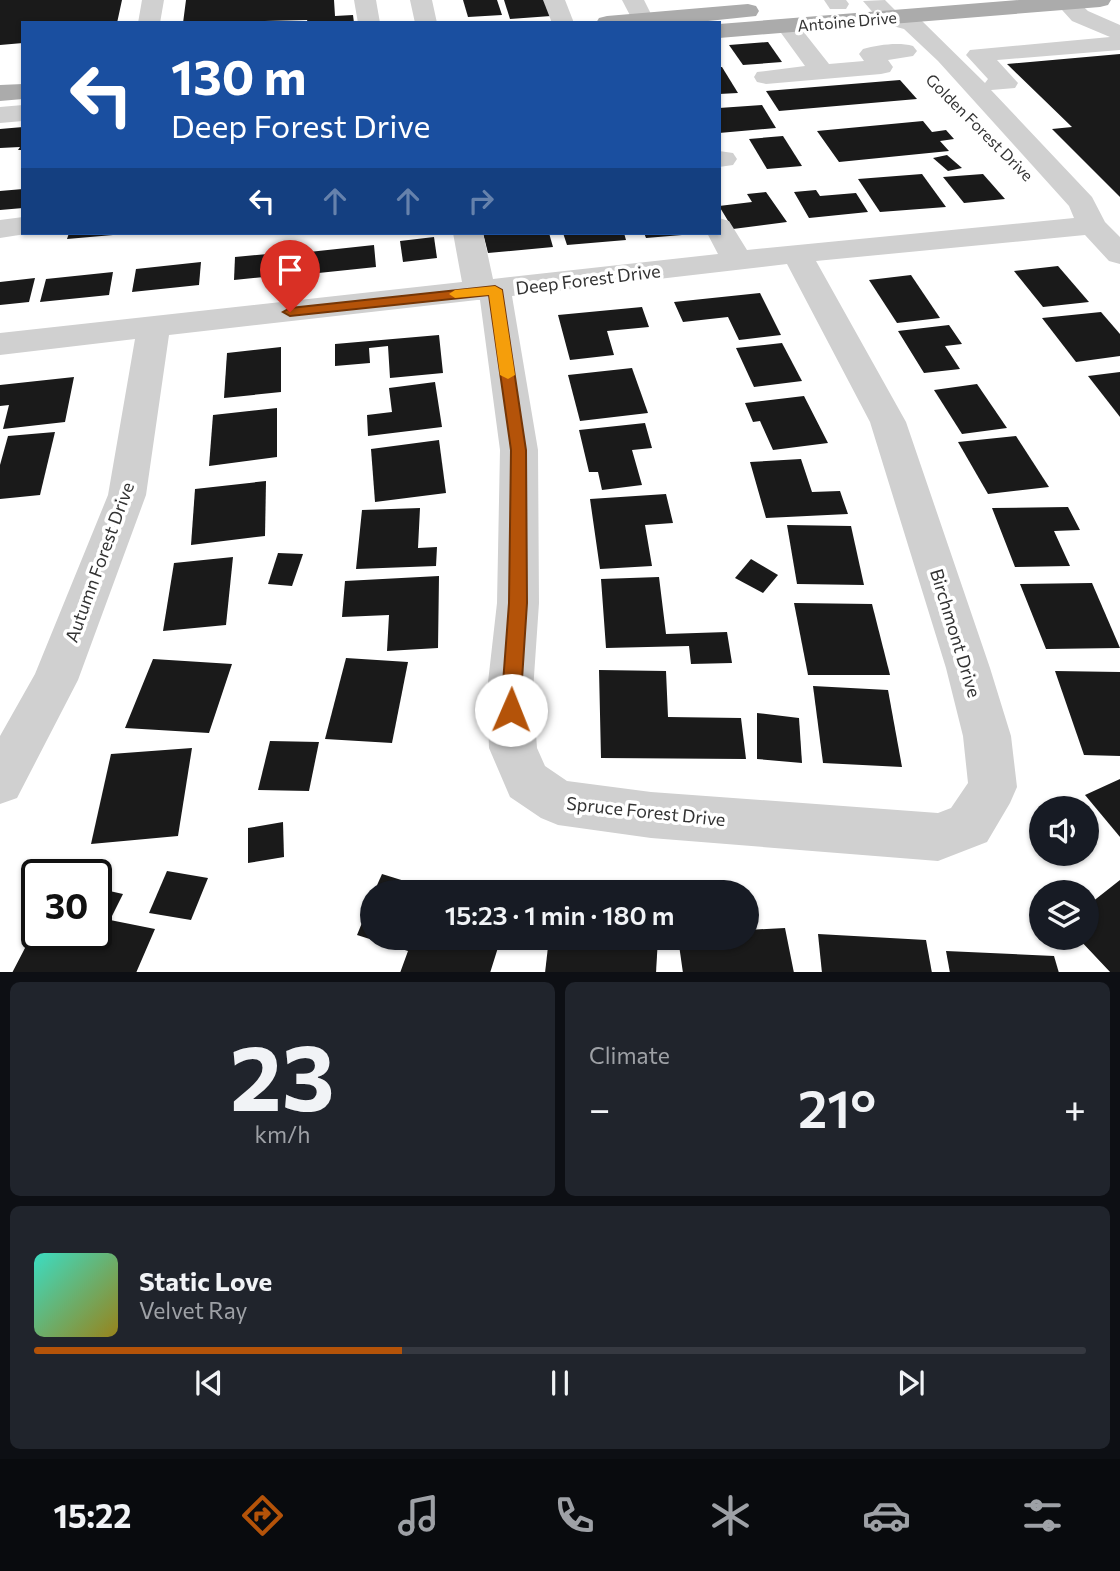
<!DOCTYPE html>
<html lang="en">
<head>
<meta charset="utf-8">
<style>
	body { margin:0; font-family:Commissioner,sans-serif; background:#20242c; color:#f1f3f6; height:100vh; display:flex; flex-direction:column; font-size:26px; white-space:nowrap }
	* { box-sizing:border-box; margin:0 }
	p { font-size:23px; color:#9ea1a6 }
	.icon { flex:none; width:38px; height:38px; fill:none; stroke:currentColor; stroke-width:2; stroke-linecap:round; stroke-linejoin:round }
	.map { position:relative; height:972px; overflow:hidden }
	.panel { display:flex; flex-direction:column; gap:10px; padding:10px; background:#0d0f14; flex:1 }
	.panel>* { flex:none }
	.banner { position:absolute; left:21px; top:21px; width:700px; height:214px; border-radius:0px; box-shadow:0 2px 5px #0004; background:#1a4fa0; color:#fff; overflow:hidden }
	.buttons { position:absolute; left:1029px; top:796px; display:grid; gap:14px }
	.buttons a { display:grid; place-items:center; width:70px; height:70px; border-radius:50%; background:#171b24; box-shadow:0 2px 5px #0004; font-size:35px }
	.speed { position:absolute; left:21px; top:859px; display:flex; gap:14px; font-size:35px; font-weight:700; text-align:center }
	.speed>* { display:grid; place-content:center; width:91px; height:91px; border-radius:50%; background:#171b24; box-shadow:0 2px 5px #0004; line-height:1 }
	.speed .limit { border:4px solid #111; border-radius:10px; background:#fff; color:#111 }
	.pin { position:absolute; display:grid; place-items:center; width:60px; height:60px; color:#fff; margin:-72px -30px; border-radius:50% 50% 50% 0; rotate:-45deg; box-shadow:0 0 7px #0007 }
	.pin .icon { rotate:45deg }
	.me { position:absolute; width:77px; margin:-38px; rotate:1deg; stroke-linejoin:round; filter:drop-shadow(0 0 5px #0008) }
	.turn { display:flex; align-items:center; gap:24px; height:147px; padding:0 35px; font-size:32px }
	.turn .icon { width:91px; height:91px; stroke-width:2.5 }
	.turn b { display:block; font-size:49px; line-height:60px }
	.lanes { display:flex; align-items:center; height:66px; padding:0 35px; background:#0003; justify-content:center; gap:35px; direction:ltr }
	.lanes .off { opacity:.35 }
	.big { font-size:52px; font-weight:600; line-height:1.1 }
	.panel .tile { flex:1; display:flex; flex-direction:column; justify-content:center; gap:10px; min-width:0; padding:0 24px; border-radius:10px; background:#20242c }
	.panel .dial { align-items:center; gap:0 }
	.dial b { font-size:91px; line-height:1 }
	.song { display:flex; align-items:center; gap:21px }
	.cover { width:84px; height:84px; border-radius:10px; background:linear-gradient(135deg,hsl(170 70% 55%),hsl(50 70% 35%)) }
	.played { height:7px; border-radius:4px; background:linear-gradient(90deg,#b45309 35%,#363941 35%) }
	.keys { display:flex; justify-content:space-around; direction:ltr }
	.heat { display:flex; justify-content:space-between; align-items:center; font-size:38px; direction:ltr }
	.panel .tiles { flex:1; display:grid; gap:10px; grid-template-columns:1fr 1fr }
	.tile:last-child { grid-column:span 2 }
	.trip { position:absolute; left:360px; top:880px; width:399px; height:70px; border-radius:35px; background:#171b24; box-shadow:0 2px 5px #0004; font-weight:600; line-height:70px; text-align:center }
	.menu { display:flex; height:112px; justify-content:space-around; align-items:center; background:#090b0e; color:#9ea1a6 }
	.menu .icon { width:49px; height:49px }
	.menu .on { color:#b45309 }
	.menu b { font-size:32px; color:#f1f3f6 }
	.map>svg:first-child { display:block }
</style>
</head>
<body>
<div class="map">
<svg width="1120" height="973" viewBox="0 0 1120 973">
	<rect width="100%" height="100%" fill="#fff"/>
	<!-- building -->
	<g fill="#1a1a1a">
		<polygon points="0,0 122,0 117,23 23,23 23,43 0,45"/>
		<polygon points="186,0 334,0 335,16 353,15 354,23 308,23 307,20 183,23"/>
		<polygon points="463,0 497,0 502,15 468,17"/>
		<polygon points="504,0 544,0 551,16 510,19"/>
		<polygon points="768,42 782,62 743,65 729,45"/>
		<polygon points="1120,54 1120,197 1052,129 1072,127 1007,64"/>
		<polygon points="719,67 722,67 738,93 719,94"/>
		<polygon points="900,80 917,99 779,111 766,91"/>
		<polygon points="762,105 776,128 719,133 719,108"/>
		<polygon points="923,121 932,132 946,130 954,139 940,141 949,151 839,162 817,131"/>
		<polygon points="23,127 23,150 18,150 20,147 0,148 0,129"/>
		<polygon points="783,136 802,166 767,169 749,139"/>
		<polygon points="947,155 962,168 948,171 933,158"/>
		<polygon points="922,174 946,207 880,212 858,179"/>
		<polygon points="983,174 1005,199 964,203 943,177"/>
		<polygon points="23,189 23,208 0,210 0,191"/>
		<polygon points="816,190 820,196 856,193 868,212 809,218 794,192"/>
		<polygon points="766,192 787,222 733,229 719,206 752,202 747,194"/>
		<polygon points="69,233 113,233 113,235 67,239"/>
		<polygon points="483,233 549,233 553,247 488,253"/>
		<polygon points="563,233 624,233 626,240 567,245"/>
		<polygon points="644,233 682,233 682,235 646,238"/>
		<polygon points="434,237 437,258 403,262 400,241"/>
		<polygon points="374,245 376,267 309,274 309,252"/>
		<polygon points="302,251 303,273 234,280 235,257"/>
		<polygon points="201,262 199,285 132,292 136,269"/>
		<polygon points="1058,266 1089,302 1043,307 1014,271"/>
		<polygon points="113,272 109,295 40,302 46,279"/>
		<polygon points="911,275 940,318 897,323 869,280"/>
		<polygon points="35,278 29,302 0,305 0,282"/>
		<polygon points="760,293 781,335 739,340 728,317 683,322 674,302"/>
		<polygon points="642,307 649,327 607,331 614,355 570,360 558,315"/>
		<polygon points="1101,312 1120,334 1120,356 1076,362 1042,318"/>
		<polygon points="949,325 962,344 945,346 960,369 924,373 898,331"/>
		<polygon points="439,335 443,373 390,378 388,346 369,348 370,363 335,366 335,344"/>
		<polygon points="782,343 802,381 754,387 736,348"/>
		<polygon points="281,347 281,392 224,398 227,353"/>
		<polygon points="632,368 648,413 580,421 568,375"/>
		<polygon points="1120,372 1120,417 1088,376"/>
		<polygon points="74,377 65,422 3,429 9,405 0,406 0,385"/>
		<polygon points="435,382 442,427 368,436 367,415 392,412 389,388"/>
		<polygon points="977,384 1007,428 962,434 934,390"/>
		<polygon points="804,396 828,443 773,450 760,421 753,422 745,403"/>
		<polygon points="277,408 277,457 209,466 213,415"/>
		<polygon points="645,423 652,448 632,450 642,485 602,490 598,472 589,472 579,430"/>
		<polygon points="55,432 40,495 0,499 0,465 8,436"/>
		<polygon points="1016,436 1049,487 988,494 958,442"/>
		<polygon points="439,440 446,493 375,502 371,449"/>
		<polygon points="801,459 812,492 840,491 848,514 766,518 750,462"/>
		<polygon points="266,481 265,536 191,545 195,489"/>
		<polygon points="666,494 673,523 645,525 652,566 600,569 590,499"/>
		<polygon points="1068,507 1080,530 1054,531 1070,566 1015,567 992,508"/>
		<polygon points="420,508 418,548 437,547 436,566 356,569 362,510"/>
		<polygon points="787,525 851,526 864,585 797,584"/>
		<polygon points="278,553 303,554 292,586 268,584"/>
		<polygon points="233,557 226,625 163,631 174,563"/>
		<polygon points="751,559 778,575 763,593 735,578"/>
		<polygon points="439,576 438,648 387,651 389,615 342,617 345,581"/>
		<polygon points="659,577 666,634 727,632 732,663 691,664 689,646 606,648 601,579"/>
		<polygon points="1092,583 1120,648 1046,649 1020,584"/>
		<polygon points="794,603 872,604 890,675 808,675"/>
		<polygon points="346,658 408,662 392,743 325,739"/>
		<polygon points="153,659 232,664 209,733 125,728"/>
		<polygon points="599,670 666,671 668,717 741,718 746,759 601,758"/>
		<polygon points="1055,671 1120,672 1120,756 1084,755"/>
		<polygon points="813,686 888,690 902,767 823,763"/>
		<polygon points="757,713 799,718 802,763 757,759"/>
		<polygon points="270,741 319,742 309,791 258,790"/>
		<polygon points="192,748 178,836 91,844 111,754"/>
		<polygon points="1120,779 1120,837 1085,795"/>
		<polygon points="283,822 284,857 248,863 248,828"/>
		<polygon points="167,871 208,878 191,920 149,913"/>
		<polygon points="382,874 440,892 374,892"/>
		<polygon points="1120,880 1120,973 1111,973 1078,938 1087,938 1087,906"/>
		<polygon points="96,888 123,894 110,920 155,929 136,973 12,973 37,925 37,934 96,934"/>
		<polygon points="373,896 373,938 501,938 490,973 400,973 408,951 357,935"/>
		<polygon points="785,928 794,973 683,973 678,938 747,938 747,930"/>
		<polygon points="818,934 926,940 932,973 822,973"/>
		<polygon points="549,938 658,938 656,973 545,973"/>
		<polygon points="946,951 1054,956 1059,973 950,973"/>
	</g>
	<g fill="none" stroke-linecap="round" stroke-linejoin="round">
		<!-- minor -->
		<g fill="#d0d0d0" fill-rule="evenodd">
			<polygon points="142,0 164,0 160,23 138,23"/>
			<polygon points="354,0 376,0 380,23 358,23"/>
			<polygon points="410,0 432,0 437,23 415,23"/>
			<polygon points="543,0 565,0 574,23 552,23"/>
			<polygon points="622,0 644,0 654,20 652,23 634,23"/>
			<polygon points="824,0 846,0 849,4 846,9 830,9"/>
			<path d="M885,0L898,13L920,19L985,83L988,79L966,55L970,50L1110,37L1072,21L1053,0H1076L1088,11L1120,25V50L997,60L1018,83L1015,88L991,90L1092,197L1105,222L1120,237V264L1109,261L1085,235L816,261L906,422L990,668L1011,736L1017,787L1010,803L987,842L938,861L651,838L558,825L541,818L510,797L489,748L487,691L497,603L500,450L480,300H477L169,335L146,495L78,680L17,798L0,804V736L35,674L108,495L135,339L0,355V333L462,282L453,233H483L493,279L718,254L707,233H719V218L729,221L747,250L1074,218L1069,206L938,61L904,29L882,23L863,1ZM787,264L870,422L946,668L963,736L968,783L951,808L938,813L651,792L567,781L545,766L537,748L533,691L539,603L538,450L512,296Z"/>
			<path d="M787,19L795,21L829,64L864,61L859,54L863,49C878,45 898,42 913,46L917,51L913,56L888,60L893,67L890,72L881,74L766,84L757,82L754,77L757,72L805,66L776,26L779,21Z"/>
			<polygon points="23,105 23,121 0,123 0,107"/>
			<polygon points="719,151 733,153 737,159 733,165 719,167"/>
			<polygon points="23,217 23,233 32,233 0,238 0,220"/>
		</g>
		<!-- major -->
		<g fill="#ababab" fill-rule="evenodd">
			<polygon points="1019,0 1111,0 1108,5 1100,7 719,38 719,24"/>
			<polygon points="748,4 756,6 759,11 756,16 689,23 596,23 599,18 607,16"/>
			<polygon points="23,84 23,99 0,101 0,85"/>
		</g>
	</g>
	<!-- route -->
	<polygon fill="#b45309" stroke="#753606" stroke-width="2" points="495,286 502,290 526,450 527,603 520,710 518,716 511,718 504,716 501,710 509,603 511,450 489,295 290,316 283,312 290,308"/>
	<!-- slow -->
	<polygon fill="#f59e0b" points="495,286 502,290 515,375 508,379 500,375 489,295 455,298 449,294 455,290"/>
	<g text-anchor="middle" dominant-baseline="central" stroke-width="7" stroke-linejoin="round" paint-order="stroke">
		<!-- far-street labels -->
		<g font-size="16" fill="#333" stroke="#fff">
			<text transform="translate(847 21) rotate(-5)">Antoine Drive</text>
			<text transform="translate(980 127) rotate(45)">Golden Forest Drive</text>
		</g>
		<!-- street labels -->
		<g font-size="18" fill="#333" stroke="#fff">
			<text transform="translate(588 279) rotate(-7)">Deep Forest Drive</text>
			<text transform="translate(99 562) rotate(-70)">Autumn Forest Drive</text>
			<text transform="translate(956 633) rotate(73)">Birchmont Drive</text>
			<text transform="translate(646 811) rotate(6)">Spruce Forest Drive</text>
		</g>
	</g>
</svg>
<div class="buttons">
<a><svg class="icon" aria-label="sound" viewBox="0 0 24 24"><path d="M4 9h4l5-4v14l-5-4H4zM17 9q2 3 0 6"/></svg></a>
<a><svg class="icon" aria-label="layers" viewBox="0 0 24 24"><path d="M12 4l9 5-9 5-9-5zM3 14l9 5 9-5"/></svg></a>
</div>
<div class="speed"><div class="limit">30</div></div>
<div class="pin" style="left:290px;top:312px;background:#d93025"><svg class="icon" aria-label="arrive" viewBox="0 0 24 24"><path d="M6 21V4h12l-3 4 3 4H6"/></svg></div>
<svg class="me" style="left:511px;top:710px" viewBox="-20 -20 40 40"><circle r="19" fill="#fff"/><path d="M0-13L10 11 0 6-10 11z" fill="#b45309"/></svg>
<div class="trip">15:23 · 1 min · 180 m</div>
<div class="banner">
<div class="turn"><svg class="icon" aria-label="left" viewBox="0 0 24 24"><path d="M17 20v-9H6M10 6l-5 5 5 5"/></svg><div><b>130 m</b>Deep Forest Drive</div></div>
<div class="lanes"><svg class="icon" aria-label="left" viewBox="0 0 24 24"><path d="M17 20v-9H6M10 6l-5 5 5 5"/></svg><svg class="icon off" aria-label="ahead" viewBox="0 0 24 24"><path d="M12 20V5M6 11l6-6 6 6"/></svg><svg class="icon off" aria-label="ahead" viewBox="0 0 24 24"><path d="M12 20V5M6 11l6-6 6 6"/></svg><svg class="icon off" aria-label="right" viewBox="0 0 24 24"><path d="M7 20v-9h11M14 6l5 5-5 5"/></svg></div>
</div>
</div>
<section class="panel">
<div class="tiles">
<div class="tile dial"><b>23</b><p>km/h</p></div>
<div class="tile"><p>Climate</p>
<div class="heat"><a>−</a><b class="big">21°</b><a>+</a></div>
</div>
<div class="tile">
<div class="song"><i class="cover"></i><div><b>Static Love</b><p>Velvet Ray</p></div></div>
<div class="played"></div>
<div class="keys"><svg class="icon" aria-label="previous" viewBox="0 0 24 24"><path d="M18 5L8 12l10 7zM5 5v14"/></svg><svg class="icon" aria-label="pause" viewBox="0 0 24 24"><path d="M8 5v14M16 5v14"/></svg><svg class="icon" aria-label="next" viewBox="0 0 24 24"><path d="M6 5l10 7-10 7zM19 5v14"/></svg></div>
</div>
</div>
</section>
<nav class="menu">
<b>15:22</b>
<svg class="icon on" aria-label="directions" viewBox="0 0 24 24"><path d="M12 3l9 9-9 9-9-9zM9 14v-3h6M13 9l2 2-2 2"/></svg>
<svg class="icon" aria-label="music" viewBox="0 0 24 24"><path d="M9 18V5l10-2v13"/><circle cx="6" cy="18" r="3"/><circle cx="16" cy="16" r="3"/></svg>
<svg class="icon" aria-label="phone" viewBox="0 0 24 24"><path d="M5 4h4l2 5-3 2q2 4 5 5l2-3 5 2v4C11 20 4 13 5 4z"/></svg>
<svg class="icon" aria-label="climate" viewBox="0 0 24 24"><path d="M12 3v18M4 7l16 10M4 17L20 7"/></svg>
<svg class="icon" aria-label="car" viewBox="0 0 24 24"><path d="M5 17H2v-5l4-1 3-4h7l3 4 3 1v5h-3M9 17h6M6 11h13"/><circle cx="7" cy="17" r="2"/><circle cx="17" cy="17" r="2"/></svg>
<svg class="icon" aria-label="filters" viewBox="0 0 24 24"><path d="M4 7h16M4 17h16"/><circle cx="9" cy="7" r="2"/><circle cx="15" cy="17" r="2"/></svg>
</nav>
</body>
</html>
